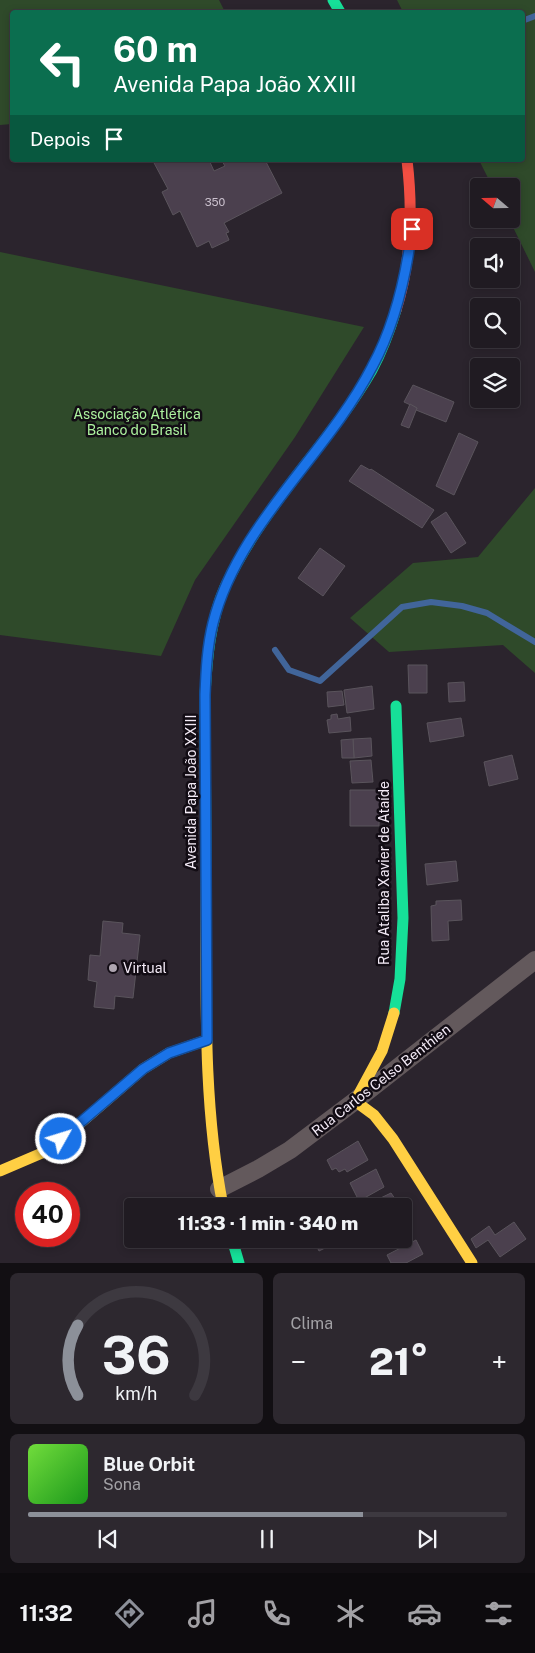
<!DOCTYPE html>
<html lang="pt">
<head>
<meta charset="utf-8">
<style>
	body { margin:0; font-family:"Public Sans",sans-serif; background:#2d282f; color:#f1f3f6; height:100vh; display:flex; flex-direction:column; font-size:19px; white-space:nowrap }
	* { box-sizing:border-box; margin:0 }
	p { font-size:16px; color:#a2a1a5 }
	.icon { flex:none; width:28px; height:28px; fill:none; stroke:currentColor; stroke-width:2; stroke-linecap:round; stroke-linejoin:round }
	.map { position:relative; height:1263px; overflow:hidden }
	.sheet { display:flex; flex-direction:column; gap:10px; padding:10px; background:#120f13; flex:1 }
	.sheet>* { flex:none }
	.hud { position:absolute; left:10px; top:10px; width:515px; height:152px; border-radius:5px; box-shadow:0 2px 8px #0003,0 0 0 1px #3d3940; background:#0b6e4f; color:#fff; overflow:hidden }
	.needle { width:32px; rotate:290deg }
	.tools { position:absolute; left:470px; top:178px; display:grid; gap:10px }
	.tools a { display:grid; place-items:center; width:50px; height:50px; border-radius:5px; background:#201b22; box-shadow:0 2px 8px #0003,0 0 0 1px #3d3940; font-size:25px }
	.speed { position:absolute; left:15px; top:1182px; display:flex; gap:10px; font-size:25px; font-weight:700; text-align:center }
	.speed>* { display:grid; place-content:center; width:65px; height:65px; border-radius:50%; background:#201b22; box-shadow:0 2px 8px #0003,0 0 0 1px #3d3940; line-height:1 }
	.speed .limit { border:8px solid #d22; background:#fff; color:#111 }
	.pin { position:absolute; display:grid; place-items:center; width:42px; height:42px; color:#fff; margin:-21px; border-radius:10px; box-shadow:0 2px 8px #0006 }
	.me { position:absolute; width:55px; margin:-28px; rotate:51deg; stroke-linejoin:round; filter:drop-shadow(0 0 4px #0008) }
	.turn { display:flex; align-items:center; gap:18px; height:105px; padding:0 20px; font-size:22px }
	.turn .icon { width:65px; height:65px; stroke-width:2.5 }
	.turn b { display:block; font-size:35px; line-height:42px }
	.then { display:flex; align-items:center; height:48px; padding:0 20px; background:#0003; gap:10px; font-size:19px }
	.big { font-size:38px; font-weight:800; line-height:1.1 }
	.sheet .widget { flex:1; display:flex; flex-direction:column; justify-content:center; gap:8px; min-width:0; padding:0 18px; border-radius:8px; background:#2d282f }
	.sheet .dial { align-items:center; gap:0 }
	.dial svg { height:130px; overflow:visible; fill:none; stroke:#3d3940; stroke-width:7; stroke-linecap:round; text-anchor:middle }
	.dial text { fill:#f1f3f6; stroke:none }
	.song { display:flex; align-items:center; gap:15px }
	.cover { width:60px; height:60px; border-radius:8px; background:linear-gradient(135deg,hsl(100 70% 55%),hsl(120 70% 35%)) }
	.played { height:5px; border-radius:2px; background:linear-gradient(90deg,#8c9099 70%,#3d3940 70%) }
	.keys { display:flex; justify-content:space-around; direction:ltr }
	.heat { display:flex; justify-content:space-between; align-items:center; font-size:28px; direction:ltr }
	.sheet .tiles { flex:1; display:grid; gap:10px; grid-template-columns:1fr 1fr }
	.widget:last-child { grid-column:span 2 }
	.trip { position:absolute; left:124px; top:1198px; width:288px; height:50px; border-radius:5px; background:#201b22; box-shadow:0 2px 8px #0003,0 0 0 1px #3d3940; font-weight:800; line-height:50px; text-align:center }
	.menu { display:flex; height:80px; justify-content:space-around; align-items:center; background:#0d0b0e; color:#a2a1a5 }
	.menu .icon { width:35px; height:35px }
	.menu .on { color:#8c9099 }
	.menu b { font-size:22px; color:#f1f3f6 }
	.map>svg:first-child { display:block }
</style>
</head>
<body>
<div class="map">
<svg width="535" height="1263" viewBox="0 0 535 1263">
	<rect width="100%" height="100%" fill="#2b242d"/>
	<!-- green -->
	<g fill="#2f4a2a">
		<polygon points="0,0 219,0 225,12 12,12 12,124 0,125"/>
		<polygon points="397,0 535,0 535,272 509,219 511,219 511,186 492,186 479,160 522,160 522,12 403,12"/>
		<polygon points="0,252 364,327 295,437 195,580 161,656 0,635"/>
		<polygon points="535,488 535,673 503,645 389,652 350,618 413,563 478,557"/>
	</g>
	<g fill="none" stroke-linecap="round" stroke-linejoin="round">
		<!-- stream -->
		<g stroke="#41659a" stroke-width="6">
			<polyline points="522,21 535,16"/>
			<polyline points="275,650 289,670 320,681 402,607 431,602 462,606 487,613 535,642"/>
		</g>
	</g>
	<!-- building -->
	<g fill="#4b404e" stroke="#5a545c">
		<polygon points="155,160 209,160 214,171 225,166 222,161 224,160 265,160 282,193 224,223 229,232 226,233 229,240 212,248 209,241 197,247 180,211 173,215 162,192 168,189 153,161"/>
		<polygon points="413,385 454,402 446,422 416,410 417,408 404,402"/>
		<polygon points="410,404 417,408 409,428 401,425"/>
		<polygon points="459,433 478,442 454,495 436,486"/>
		<polygon points="361,465 370,470 371,469 434,510 422,528 349,481"/>
		<polygon points="446,512 466,543 451,553 431,522"/>
		<polygon points="320,548 345,566 323,596 298,578"/>
		<polygon points="408,665 427,665 427,693 409,693"/>
		<polygon points="464,682 465,701 449,702 448,683"/>
		<polygon points="372,686 374,709 347,713 344,690"/>
		<polygon points="342,691 344,705 328,707 327,692"/>
		<polygon points="337,714 338,719 350,717 351,731 329,733 327,720 331,719 331,715"/>
		<polygon points="461,718 464,736 430,742 427,723"/>
		<polygon points="371,738 372,756 354,758 353,739"/>
		<polygon points="353,739 354,758 342,758 341,740"/>
		<polygon points="512,755 518,779 489,786 484,762"/>
		<polygon points="371,760 373,782 352,783 350,761"/>
		<polygon points="350,790 380,790 379,826 350,826"/>
		<polygon points="456,861 458,881 427,885 425,864"/>
		<polygon points="461,900 462,920 448,921 449,940 432,941 431,906 436,905 436,901"/>
		<polygon points="103,921 123,923 122,933 140,935 133,998 115,996 114,1009 94,1007 97,982 88,980 90,955 100,956"/>
		<polygon points="358,1141 368,1160 347,1172 345,1169 339,1172 336,1168 332,1170 327,1160"/>
		<polygon points="376,1169 384,1187 359,1201 350,1183"/>
		<polygon points="391,1193 400,1206 364,1206"/>
		<polygon points="514,1222 526,1239 500,1257 488,1240 476,1248 471,1239 489,1226 495,1235"/>
		<polygon points="282,1239 308,1239 308,1240 300,1244 299,1241 286,1247"/>
		<polygon points="313,1239 343,1239 319,1251"/>
		<polygon points="378,1239 393,1239 394,1241 380,1248 376,1240"/>
		<polygon points="416,1240 423,1254 406,1263 391,1263 387,1255"/>
	</g>
	<g fill="none" stroke-linecap="round" stroke-linejoin="round">
		<!-- street -->
		<polyline stroke="#63595c" stroke-width="18" points="219,1189 258,1169 290,1150 355,1101 535,960"/>
		<!-- fast -->
		<g stroke="#16e098" stroke-width="11">
			<polyline points="333,0 340,12"/>
			<path d="M206,866L205,695C207,658 210,621 225,587C262,506 328,446 372,370C382,351 390,330 396,310"/>
			<polyline points="394,1013 400,979 403,918 396,706"/>
			<polyline points="232,1239 239,1263"/>
		</g>
		<!-- slow -->
		<g stroke="#ffcf43" stroke-width="11">
			<path d="M206,866C207,979 201,1094 223,1206"/>
			<polyline points="394,1013 382,1051 355,1101 374,1115 393,1139 472,1263"/>
			<polyline points="0,1171 49,1150 143,1069 169,1053 207,1040"/>
		</g>
		<!-- jam -->
		<path stroke="#f24e42" stroke-width="11" d="M396,310C412,260 413,211 407,160"/>
	</g>
	<g fill="none" stroke-linecap="round" stroke-linejoin="round">
		<defs>
			<path id="route" d="M61,1139L143,1069L169,1053L207,1040L205,695C206,671 207,647 213,623C238,524 326,456 372,367C395,325 406,277 412,229"/>
		</defs>
		<!-- route casing -->
		<use href="#route" stroke="#114b97" stroke-width="12"/>
		<!-- route -->
		<use href="#route" stroke="#1a73e8" stroke-width="9"/>
	</g>
	<!-- markers -->
	<circle fill="#aea5b0" stroke="#120c14" stroke-width="2" cx="113" cy="968" r="5"/>
	<g text-anchor="middle" dominant-baseline="central" stroke-width="5" stroke-linejoin="round" paint-order="stroke">
		<!-- number labels -->
		<g font-size="11" fill="#cac0cd">
			<text x="215" y="202">350</text>
		</g>
		<!-- park labels -->
		<g font-size="14" fill="#adf39f" stroke="#120c14">
			<text x="137" y="414">Associação Atlética<tspan x="137" dy="16">Banco do Brasil</tspan></text>
		</g>
		<!-- street labels -->
		<g font-size="14" fill="#f4ebf7" stroke="#120c14">
			<text transform="translate(191 792) rotate(-90)">Avenida Papa João XXIII</text>
			<text transform="translate(384 873) rotate(-90)">Rua Ataliba Xavier de Ataíde</text>
			<text transform="translate(381 1080) rotate(-38)">Rua Carlos Celso Benthien</text>
		</g>
		<!-- poi labels -->
		<g font-size="14" fill="#f4ebf7" stroke="#120c14" text-anchor="start">
			<text x="123" y="968">Virtual</text>
		</g>
	</g>
</svg>
<div class="tools">
<a><svg class="needle" viewBox="-14 -14 28 28"><path d="M0-13l5 13h-10z" fill="#e53935"/><path d="M0 13l5-13h-10z" fill="#a2a1a5"/></svg></a>
<a><svg class="icon" aria-label="sound" viewBox="0 0 24 24"><path d="M4 9h4l5-4v14l-5-4H4zM17 9q2 3 0 6"/></svg></a>
<a><svg class="icon" aria-label="search" viewBox="0 0 24 24"><circle cx="10" cy="10" r="6"/><path d="M15 15l6 6"/></svg></a>
<a><svg class="icon" aria-label="layers" viewBox="0 0 24 24"><path d="M12 4l9 5-9 5-9-5zM3 14l9 5 9-5"/></svg></a>
</div>
<div class="speed"><div class="limit">40</div></div>
<div class="pin" style="left:412px;top:229px;background:#d93025"><svg class="icon" aria-label="arrive" viewBox="0 0 24 24"><path d="M6 21V4h12l-3 4 3 4H6"/></svg></div>
<svg class="me" style="left:61px;top:1139px" viewBox="-20 -20 40 40"><circle r="17" fill="#1a73e8" stroke="#fff" stroke-width="3"/><path d="M0-11L8 9 0 5-8 9z" fill="#fff"/></svg>
<div class="trip">11:33 · 1 min · 340 m</div>
<div class="hud">
<div class="turn"><svg class="icon" aria-label="left" viewBox="0 0 24 24"><path d="M17 20v-9H6M10 6l-5 5 5 5"/></svg><div><b>60 m</b>Avenida Papa João XXIII</div></div>
<div class="then">Depois<svg class="icon" aria-label="arrive" viewBox="0 0 24 24"><path d="M6 21V4h12l-3 4 3 4H6"/></svg></div>
</div>
</div>
<section class="sheet">
<div class="tiles">
<div class="widget dial"><svg viewBox="0 0 100 80">
<path d="M14 69A42 42 0 1 1 86 69"/>
<path d="M14 69A42 42 0 0 1 14 26" stroke="#8c9099"/>
<text x="50" y="56" font-size="32" font-weight="700">36</text>
<text x="50" y="72" font-size="11">km/h</text>
</svg></div>
<div class="widget"><p>Clima</p>
<div class="heat"><a>−</a><b class="big">21°</b><a>+</a></div>
</div>
<div class="widget">
<div class="song"><i class="cover"></i><div><b>Blue Orbit</b><p>Sona</p></div></div>
<div class="played"></div>
<div class="keys"><svg class="icon" aria-label="previous" viewBox="0 0 24 24"><path d="M18 5L8 12l10 7zM5 5v14"/></svg><svg class="icon" aria-label="pause" viewBox="0 0 24 24"><path d="M8 5v14M16 5v14"/></svg><svg class="icon" aria-label="next" viewBox="0 0 24 24"><path d="M6 5l10 7-10 7zM19 5v14"/></svg></div>
</div>
</div>
</section>
<nav class="menu">
<b>11:32</b>
<svg class="icon on" aria-label="directions" viewBox="0 0 24 24"><path d="M12 3l9 9-9 9-9-9zM9 14v-3h6M13 9l2 2-2 2"/></svg>
<svg class="icon" aria-label="music" viewBox="0 0 24 24"><path d="M9 18V5l10-2v13"/><circle cx="6" cy="18" r="3"/><circle cx="16" cy="16" r="3"/></svg>
<svg class="icon" aria-label="phone" viewBox="0 0 24 24"><path d="M5 4h4l2 5-3 2q2 4 5 5l2-3 5 2v4C11 20 4 13 5 4z"/></svg>
<svg class="icon" aria-label="climate" viewBox="0 0 24 24"><path d="M12 3v18M4 7l16 10M4 17L20 7"/></svg>
<svg class="icon" aria-label="car" viewBox="0 0 24 24"><path d="M5 17H2v-5l4-1 3-4h7l3 4 3 1v5h-3M9 17h6M6 11h13"/><circle cx="7" cy="17" r="2"/><circle cx="17" cy="17" r="2"/></svg>
<svg class="icon" aria-label="filters" viewBox="0 0 24 24"><path d="M4 7h16M4 17h16"/><circle cx="9" cy="7" r="2"/><circle cx="15" cy="17" r="2"/></svg>
</nav>
</body>
</html>
